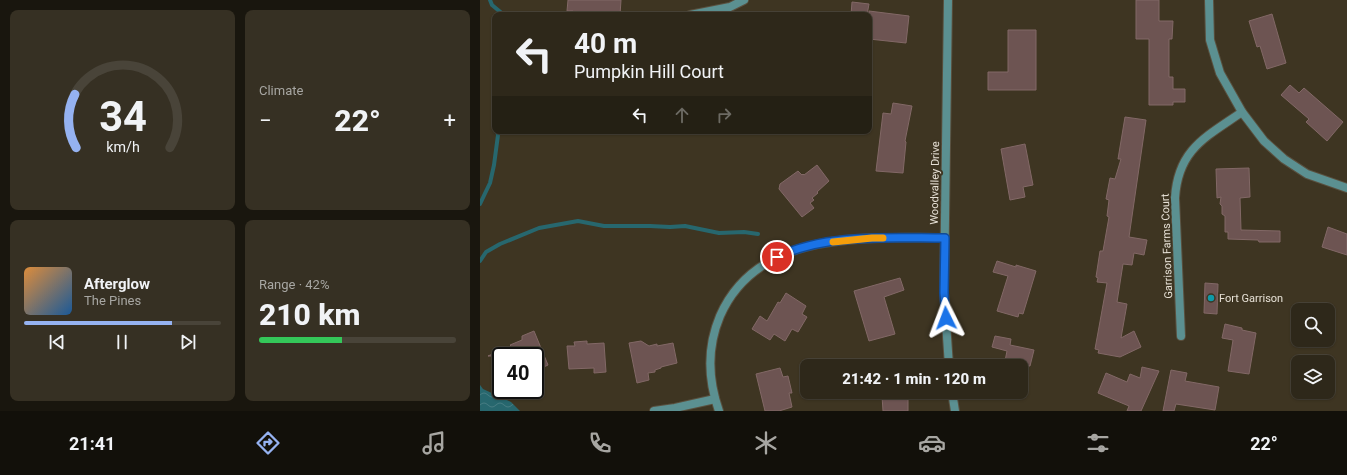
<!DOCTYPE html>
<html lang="en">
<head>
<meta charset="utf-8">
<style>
	body { margin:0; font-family:Roboto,sans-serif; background:#363023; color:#f1f3f6; height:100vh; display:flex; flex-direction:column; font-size:15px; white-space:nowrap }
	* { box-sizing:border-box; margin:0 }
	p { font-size:13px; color:#a7a6a2 }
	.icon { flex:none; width:22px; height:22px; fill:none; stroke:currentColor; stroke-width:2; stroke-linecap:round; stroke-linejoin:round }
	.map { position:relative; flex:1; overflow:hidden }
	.details { display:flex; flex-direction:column; gap:10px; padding:10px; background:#19160e; width:480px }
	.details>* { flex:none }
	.top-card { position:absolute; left:12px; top:12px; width:380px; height:122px; border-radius:8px; box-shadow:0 1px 3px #0004,0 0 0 1px #494439; background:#2e281a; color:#f1f3f6; overflow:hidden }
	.tools { position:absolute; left:811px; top:303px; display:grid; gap:8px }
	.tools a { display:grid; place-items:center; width:44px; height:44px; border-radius:8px; background:#2e281a; box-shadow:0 1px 3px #0004,0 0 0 1px #494439; font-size:20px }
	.speed { position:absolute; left:12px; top:347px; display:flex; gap:8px; font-size:20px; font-weight:700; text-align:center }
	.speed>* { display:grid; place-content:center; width:52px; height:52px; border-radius:50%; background:#2e281a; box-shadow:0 1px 3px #0004,0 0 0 1px #494439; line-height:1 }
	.speed .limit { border:2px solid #111; border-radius:6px; background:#fff; color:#111 }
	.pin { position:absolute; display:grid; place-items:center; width:34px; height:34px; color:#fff; margin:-17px; border:2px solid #fff; border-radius:50%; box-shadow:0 1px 4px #0007 }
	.me { position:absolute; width:44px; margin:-22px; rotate:357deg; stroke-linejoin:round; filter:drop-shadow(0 0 3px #0008) }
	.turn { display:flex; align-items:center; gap:14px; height:84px; padding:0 16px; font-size:18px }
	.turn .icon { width:52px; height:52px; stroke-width:2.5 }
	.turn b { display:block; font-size:28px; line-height:34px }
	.lanes { display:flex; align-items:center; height:38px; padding:0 16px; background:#0003; justify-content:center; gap:20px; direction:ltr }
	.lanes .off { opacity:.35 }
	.big { font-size:30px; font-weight:800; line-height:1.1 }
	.details .tile { flex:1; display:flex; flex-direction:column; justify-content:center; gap:6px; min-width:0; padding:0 14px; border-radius:8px; background:#363023 }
	.details .dial { align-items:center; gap:0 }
	.dial svg { height:104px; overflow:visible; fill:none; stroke:#494439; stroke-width:7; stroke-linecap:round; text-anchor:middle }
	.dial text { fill:#f1f3f6; stroke:none }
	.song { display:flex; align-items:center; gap:12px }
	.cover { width:48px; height:48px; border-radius:6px; background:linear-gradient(135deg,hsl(30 70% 55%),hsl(210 70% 35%)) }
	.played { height:4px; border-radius:2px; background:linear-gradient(90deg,#95b2f1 75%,#494439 75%) }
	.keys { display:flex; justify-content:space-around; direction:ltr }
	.heat { display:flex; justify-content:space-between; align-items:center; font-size:22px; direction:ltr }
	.charge { height:6px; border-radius:3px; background:linear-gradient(90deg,#34c759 42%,#494439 0) }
	.details .tiles { flex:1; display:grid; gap:10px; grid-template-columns:repeat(2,1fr) }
	.trip { position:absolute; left:320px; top:359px; width:228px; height:40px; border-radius:8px; background:#2e281a; box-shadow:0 1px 3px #0004,0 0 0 1px #494439; font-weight:800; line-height:40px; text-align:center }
	.dock { display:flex; height:64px; justify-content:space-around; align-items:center; background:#12100a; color:#a7a6a2 }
	.dock .icon { width:28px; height:28px }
	.dock .active { color:#95b2f1 }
	.dock b { font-size:18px; color:#f1f3f6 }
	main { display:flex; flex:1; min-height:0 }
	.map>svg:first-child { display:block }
</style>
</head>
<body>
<main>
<section class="details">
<div class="tiles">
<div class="tile dial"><svg viewBox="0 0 100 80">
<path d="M14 69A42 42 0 1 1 86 69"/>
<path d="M14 69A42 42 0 0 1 13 28" stroke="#95b2f1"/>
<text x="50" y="56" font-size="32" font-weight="700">34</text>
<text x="50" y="72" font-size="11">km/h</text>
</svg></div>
<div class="tile"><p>Climate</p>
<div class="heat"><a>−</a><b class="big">22°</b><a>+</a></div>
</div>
<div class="tile">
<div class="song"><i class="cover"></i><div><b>Afterglow</b><p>The Pines</p></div></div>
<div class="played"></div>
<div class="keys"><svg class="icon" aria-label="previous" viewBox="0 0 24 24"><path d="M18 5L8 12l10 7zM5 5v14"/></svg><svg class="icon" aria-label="pause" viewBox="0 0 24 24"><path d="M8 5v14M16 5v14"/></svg><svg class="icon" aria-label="next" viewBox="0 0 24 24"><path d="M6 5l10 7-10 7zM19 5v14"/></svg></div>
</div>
<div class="tile"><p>Range · 42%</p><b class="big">210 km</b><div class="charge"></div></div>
</div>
</section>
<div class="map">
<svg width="867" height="411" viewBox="0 0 867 411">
	<defs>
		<pattern id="water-waves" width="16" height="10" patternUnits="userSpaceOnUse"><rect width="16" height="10" fill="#27676e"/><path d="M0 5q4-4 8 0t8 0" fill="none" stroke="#467c82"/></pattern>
	</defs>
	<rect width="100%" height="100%" fill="#3e3522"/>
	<!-- water -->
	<polygon fill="url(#water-waves)" points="0,385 3,389 31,402 40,411 0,411"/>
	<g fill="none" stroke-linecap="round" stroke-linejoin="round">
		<!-- stream -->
		<g stroke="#27676e" stroke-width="4">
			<polyline points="10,0 12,5 24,15"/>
			<polyline points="0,204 10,183 14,165 18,135 17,131"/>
			<polyline points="0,261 6,252 20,244 59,228 98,221 124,226 170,226 190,227 205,226 239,233 264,232 278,234"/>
		</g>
	</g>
	<!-- building -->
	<g fill="#6d5452" stroke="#826866">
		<polygon points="88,0 141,0 140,15 93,13 93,11 87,11"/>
		<polygon points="656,0 679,0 679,21 693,21 692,39 689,39 689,77 693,77 693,89 705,89 705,102 693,102 693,105 669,105 669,39 656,39"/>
		<polygon points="372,2 389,4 387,15 371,15"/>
		<polygon points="389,11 429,16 426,43 389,39"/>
		<polygon points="792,14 806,63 787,69 780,46 777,47 769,21"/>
		<polygon points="528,30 556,30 556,90 508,90 508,72 528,72"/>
		<polygon points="810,85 819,93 824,88 863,122 847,141 826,122 829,119 801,95"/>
		<polygon points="413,103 432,106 425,141 426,142 423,173 396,171 403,113 411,114"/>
		<polygon points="645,117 666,120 649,237 667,240 664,255 654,253 652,265 643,264 637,302 647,304 641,338 654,331 661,347 640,357 618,353 619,350 615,349 627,283 617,282 618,278 616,277 620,251 623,251 629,217 627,216 629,200 626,199 630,178 635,179 641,159 638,159"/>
		<polygon points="545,144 553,185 543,187 545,197 530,200 521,149"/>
		<polygon points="337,165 349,181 337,192 338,193 332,198 334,200 330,203 334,208 322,217 299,189 300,184 318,171 322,175 323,174 324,175"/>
		<polygon points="769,168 770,197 760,198 761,230 800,231 800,242 779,242 778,240 748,239 748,232 745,232 745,216 742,214 742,206 740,204 741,197 737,198 736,169"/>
		<polygon points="848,227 867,234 867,255 842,247"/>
		<polygon points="517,261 536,267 536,265 556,271 543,314 539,313 538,317 517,311 528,276 513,272"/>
		<polygon points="420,278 424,290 404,297 415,334 389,341 374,291"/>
		<polygon points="725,283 738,284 737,314 724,313"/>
		<polygon points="306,293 326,306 322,314 327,317 318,332 312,329 305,341 294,334 290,340 272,329 280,316 287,321 298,302 300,303"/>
		<polygon points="745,324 762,328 762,330 776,333 769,374 748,371 753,340 742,338"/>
		<polygon points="54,331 68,365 55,371 55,356 8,356 31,346 30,345 42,340 42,336"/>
		<polygon points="515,336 531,339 530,345 554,350 550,366 524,366 527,351 512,347"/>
		<polygon points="107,341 107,344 124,343 126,372 114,373 114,368 89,369 87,346 95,346 94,342"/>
		<polygon points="161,341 169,346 177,344 177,346 193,343 197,363 181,367 181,368 175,370 175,372 168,373 169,380 157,383 149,343"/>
		<polygon points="662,367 679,371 661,411 647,411 649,406 618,393 626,373 647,382 650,374 660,378"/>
		<polygon points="300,368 303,377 308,376 312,393 309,393 312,407 299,411 285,411 276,374"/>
		<polygon points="691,370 707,373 705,381 739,387 735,410 696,404 694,411 683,411"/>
		<polygon points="406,392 428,392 428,411 403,411 402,396 406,396"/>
	</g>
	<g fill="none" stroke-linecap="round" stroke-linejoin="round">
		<defs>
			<g id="minor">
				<polyline points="729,0 730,40 740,73 762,112 784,141 804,159 827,174 867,188"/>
				<polyline points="210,15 250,7 264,0"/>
				<path d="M701,336L695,198C698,149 726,137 762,112"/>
				<polyline points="174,411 195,408 235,399"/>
				<path d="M239,411C228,380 227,347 240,316C278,229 386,238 465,238"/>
			</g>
			<g id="tertiary">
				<polyline points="468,0 464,293 469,366"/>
				<polyline points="472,392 475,411"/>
			</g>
		</defs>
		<!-- minor casing -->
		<use href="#minor" stroke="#59503f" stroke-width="10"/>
		<!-- tertiary casing -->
		<use href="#tertiary" stroke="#59503f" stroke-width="10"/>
		<!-- minor -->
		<use href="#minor" stroke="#5b9091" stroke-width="8"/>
		<!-- tertiary -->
		<use href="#tertiary" stroke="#5b9091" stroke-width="8"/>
	</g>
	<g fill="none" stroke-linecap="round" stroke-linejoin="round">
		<defs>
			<path id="route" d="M297,257C347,233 411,238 465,238L464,293L466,318"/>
		</defs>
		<!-- route casing -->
		<use href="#route" stroke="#114b97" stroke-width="10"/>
		<!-- route -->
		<use href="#route" stroke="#1a73e8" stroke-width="7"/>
		<!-- slow -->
		<polyline stroke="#f59e0b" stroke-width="7" points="353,242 392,238 403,238"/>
	</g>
	<!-- markers -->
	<circle fill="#0f9aa8" stroke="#3e3522" stroke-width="1.5" cx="731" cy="298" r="4"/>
	<g text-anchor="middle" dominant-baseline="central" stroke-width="4" stroke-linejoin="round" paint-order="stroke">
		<!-- street labels -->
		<g font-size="11" fill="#e6e0d5" stroke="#3e3522">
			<text transform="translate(455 183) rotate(-89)">Woodvalley Drive</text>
			<text transform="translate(687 246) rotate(-92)">Garrison Farms Court</text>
		</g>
		<!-- poi labels -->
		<g font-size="11" fill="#e6e0d5" stroke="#3e3522" text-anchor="start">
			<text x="739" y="298">Fort Garrison</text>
		</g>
	</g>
</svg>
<div class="tools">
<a><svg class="icon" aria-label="search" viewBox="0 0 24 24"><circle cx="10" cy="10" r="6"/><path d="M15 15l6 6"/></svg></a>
<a><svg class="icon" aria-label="layers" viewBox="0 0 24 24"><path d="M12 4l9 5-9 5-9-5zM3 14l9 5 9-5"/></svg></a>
</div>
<div class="speed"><div class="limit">40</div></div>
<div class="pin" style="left:297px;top:257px;background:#d93025"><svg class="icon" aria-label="arrive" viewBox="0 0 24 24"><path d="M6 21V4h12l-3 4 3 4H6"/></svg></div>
<svg class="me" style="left:466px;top:318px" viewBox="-20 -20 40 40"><path d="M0-17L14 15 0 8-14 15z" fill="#1a73e8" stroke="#fff" stroke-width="4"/></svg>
<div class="trip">21:42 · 1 min · 120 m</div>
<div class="top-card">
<div class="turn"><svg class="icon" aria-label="left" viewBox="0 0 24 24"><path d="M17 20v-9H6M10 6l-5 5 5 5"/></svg><div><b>40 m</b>Pumpkin Hill Court</div></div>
<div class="lanes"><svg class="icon" aria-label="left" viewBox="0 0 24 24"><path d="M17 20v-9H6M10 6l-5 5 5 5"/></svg><svg class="icon off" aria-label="ahead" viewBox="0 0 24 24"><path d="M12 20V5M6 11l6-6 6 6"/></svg><svg class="icon off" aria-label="right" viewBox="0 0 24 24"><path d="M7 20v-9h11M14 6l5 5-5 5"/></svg></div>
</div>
</div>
</main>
<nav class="dock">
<b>21:41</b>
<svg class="icon active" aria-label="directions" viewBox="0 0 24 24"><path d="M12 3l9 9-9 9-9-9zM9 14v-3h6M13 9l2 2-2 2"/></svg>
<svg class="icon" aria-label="music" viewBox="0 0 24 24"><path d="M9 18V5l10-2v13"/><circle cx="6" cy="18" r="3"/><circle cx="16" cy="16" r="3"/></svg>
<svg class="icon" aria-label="phone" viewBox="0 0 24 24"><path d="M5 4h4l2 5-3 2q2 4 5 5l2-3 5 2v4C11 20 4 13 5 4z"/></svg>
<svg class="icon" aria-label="climate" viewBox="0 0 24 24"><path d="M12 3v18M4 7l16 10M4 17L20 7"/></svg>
<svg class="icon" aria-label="car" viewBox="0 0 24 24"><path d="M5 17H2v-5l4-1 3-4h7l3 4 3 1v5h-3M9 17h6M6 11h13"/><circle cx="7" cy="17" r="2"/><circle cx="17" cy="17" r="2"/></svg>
<svg class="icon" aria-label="filters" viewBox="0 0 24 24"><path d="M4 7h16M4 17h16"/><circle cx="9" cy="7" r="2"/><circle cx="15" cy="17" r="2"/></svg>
<b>22°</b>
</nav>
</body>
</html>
